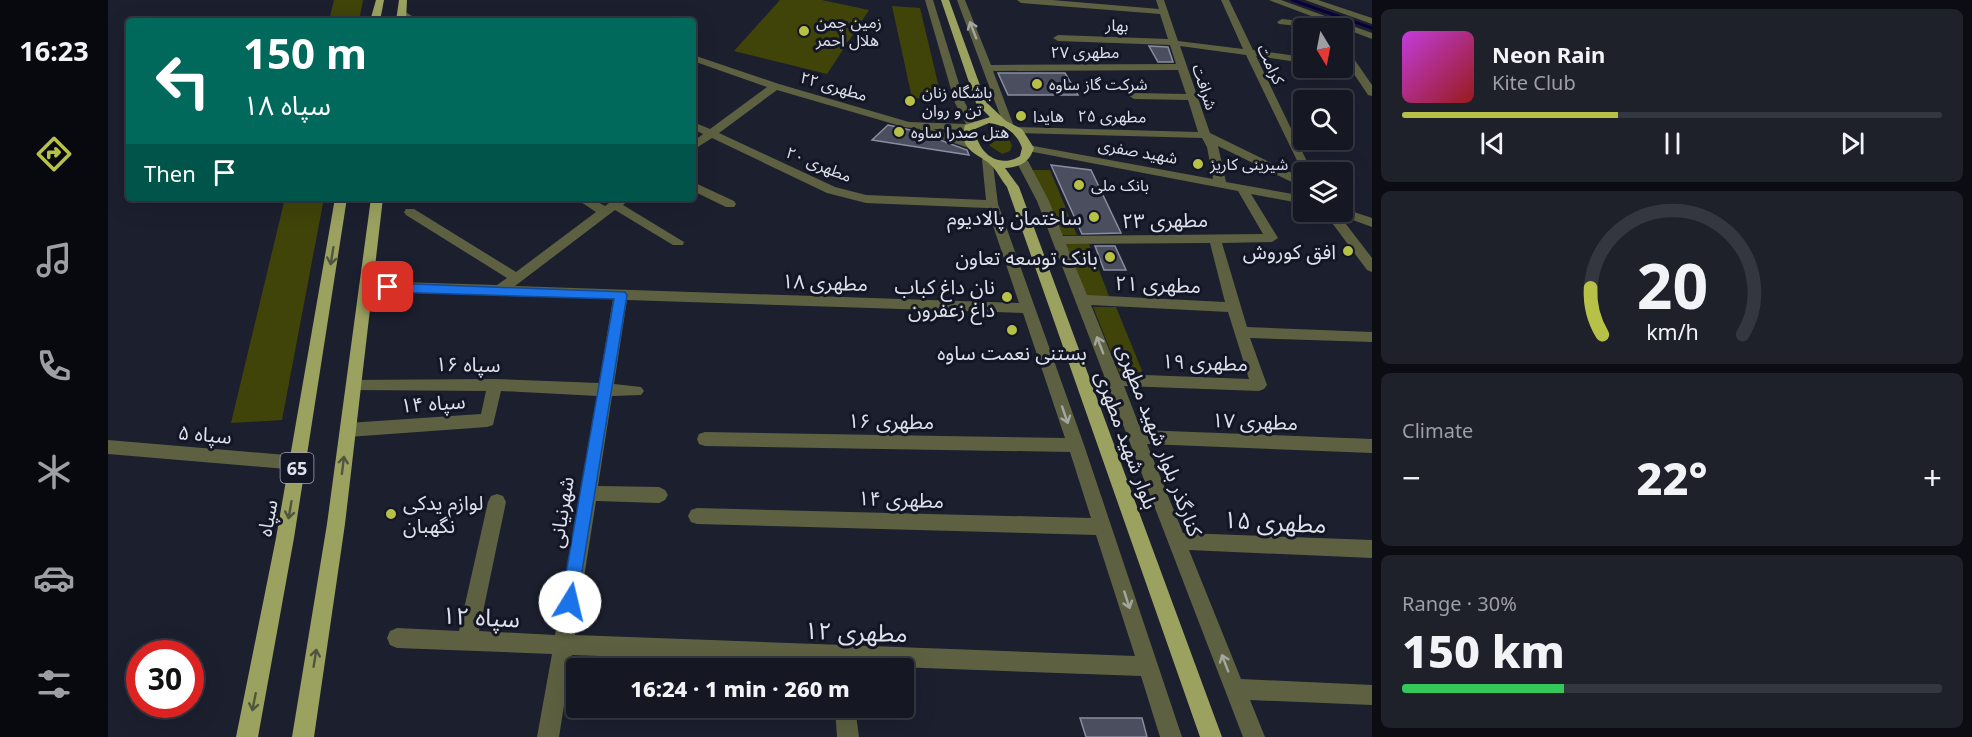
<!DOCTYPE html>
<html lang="en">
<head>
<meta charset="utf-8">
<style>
	body { margin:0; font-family:"Noto Sans","Noto Sans Arabic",sans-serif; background:#1e202a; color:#f1f3f6; height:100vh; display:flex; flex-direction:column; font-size:22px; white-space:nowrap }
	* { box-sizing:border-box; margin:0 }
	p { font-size:20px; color:#9d9fa5 }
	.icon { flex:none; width:33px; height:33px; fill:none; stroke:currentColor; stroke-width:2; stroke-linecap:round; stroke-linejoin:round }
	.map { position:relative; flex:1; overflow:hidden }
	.panel { display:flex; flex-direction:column; gap:9px; padding:9px; background:#0c0d13; width:600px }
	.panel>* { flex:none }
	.hud { position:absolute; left:18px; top:18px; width:570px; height:183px; border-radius:6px; box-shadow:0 6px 24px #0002,0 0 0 2px #343640; background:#00695c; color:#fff; overflow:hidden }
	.needle { width:39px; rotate:170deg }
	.buttons { position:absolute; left:1185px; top:18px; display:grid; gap:12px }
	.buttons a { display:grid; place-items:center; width:60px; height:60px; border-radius:6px; background:#151722; box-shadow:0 6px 24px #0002,0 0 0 2px #343640; font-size:30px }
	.speed { position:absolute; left:18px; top:640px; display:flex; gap:12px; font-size:30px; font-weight:700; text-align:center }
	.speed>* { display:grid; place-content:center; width:78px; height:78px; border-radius:50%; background:#151722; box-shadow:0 6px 24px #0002,0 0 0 2px #343640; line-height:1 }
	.speed .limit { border:9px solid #d22; background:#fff; color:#111 }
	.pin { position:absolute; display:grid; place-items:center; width:51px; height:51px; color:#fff; margin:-26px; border-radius:12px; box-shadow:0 3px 9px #0006 }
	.me { position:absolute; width:66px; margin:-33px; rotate:9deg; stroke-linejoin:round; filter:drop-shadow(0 0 4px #0008) }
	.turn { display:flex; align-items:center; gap:21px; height:126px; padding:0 18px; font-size:27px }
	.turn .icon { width:78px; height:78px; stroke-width:2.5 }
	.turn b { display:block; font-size:42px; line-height:51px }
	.then { display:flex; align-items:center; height:57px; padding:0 18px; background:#0003; gap:12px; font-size:22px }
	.big { font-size:45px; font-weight:800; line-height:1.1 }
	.panel .card { flex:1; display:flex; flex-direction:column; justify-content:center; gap:9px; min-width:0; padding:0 21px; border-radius:9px; background:#1e202a }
	.panel .dial { align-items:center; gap:0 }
	.dial svg { height:156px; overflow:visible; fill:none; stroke:#343640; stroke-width:7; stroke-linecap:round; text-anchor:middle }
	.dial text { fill:#f1f3f6; stroke:none }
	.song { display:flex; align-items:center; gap:18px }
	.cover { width:72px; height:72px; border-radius:9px; background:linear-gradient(135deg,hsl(290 70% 55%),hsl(0 70% 35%)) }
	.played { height:6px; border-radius:3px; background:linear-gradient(90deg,#b8c147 40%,#343640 40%) }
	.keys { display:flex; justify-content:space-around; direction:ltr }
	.heat { display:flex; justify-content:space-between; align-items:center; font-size:33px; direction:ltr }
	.charge { height:9px; border-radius:4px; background:linear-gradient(90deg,#34c759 30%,#343640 0) }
	.trip { position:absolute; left:458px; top:658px; width:348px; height:60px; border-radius:6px; background:#151722; box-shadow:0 6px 24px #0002,0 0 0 2px #343640; font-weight:800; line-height:60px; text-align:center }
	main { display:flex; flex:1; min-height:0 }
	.tab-bar { display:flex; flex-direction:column; width:108px; justify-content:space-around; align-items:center; background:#08090e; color:#9d9fa5 }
	.tab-bar .icon { width:42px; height:42px }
	.tab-bar .selected { color:#b8c147 }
	.tab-bar b { font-size:27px; color:#f1f3f6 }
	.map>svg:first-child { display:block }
</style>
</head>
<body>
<main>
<nav class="tab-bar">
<b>16:23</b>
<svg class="icon selected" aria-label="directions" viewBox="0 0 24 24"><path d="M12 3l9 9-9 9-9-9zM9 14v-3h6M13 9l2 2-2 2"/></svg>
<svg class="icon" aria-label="music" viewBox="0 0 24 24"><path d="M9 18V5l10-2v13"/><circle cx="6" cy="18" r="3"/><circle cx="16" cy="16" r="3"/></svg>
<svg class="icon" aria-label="phone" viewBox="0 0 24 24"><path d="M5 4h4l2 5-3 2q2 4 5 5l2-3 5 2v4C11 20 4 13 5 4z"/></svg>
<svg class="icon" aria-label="climate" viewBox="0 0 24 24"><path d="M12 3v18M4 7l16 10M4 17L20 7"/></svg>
<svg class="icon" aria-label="car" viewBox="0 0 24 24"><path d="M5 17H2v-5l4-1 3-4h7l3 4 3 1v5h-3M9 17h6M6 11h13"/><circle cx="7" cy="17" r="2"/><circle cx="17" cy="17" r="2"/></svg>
<svg class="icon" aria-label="filters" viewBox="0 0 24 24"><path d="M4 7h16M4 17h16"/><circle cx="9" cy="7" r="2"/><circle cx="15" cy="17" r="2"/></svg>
</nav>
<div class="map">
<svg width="1264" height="737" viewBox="0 0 1264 737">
	<rect width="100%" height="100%" fill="#1c1f2e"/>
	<!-- green -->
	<g fill="#404409">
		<polygon points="226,0 255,0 251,21 221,21"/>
		<polygon points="672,0 714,0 761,10 719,74 626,51"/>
		<polygon points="784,6 812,8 834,100 804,98"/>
		<path d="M883,130C893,129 901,136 904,146L902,151L894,154L882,146L878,135Z"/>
		<polygon points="924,170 942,170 969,235 954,235"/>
		<polygon points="177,198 216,198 174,420 123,423"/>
		<polygon points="958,244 981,244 1001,296 978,296"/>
		<polygon points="985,307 1008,307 1035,373 1011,372"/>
	</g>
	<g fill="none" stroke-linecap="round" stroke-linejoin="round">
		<!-- stream -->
		<polyline stroke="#0a013c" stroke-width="3" points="1184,0 1264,28"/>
	</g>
	<!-- building -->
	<g fill="#4a4e5f" stroke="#898da0" stroke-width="1.5">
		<polygon points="1041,46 1060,47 1065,62 1050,62"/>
		<polygon points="890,73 957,73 970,95 900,95"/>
		<polygon points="780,125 811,132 859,150 861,155 764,140"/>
		<polygon points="943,165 983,170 1013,233 974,234"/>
		<polygon points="987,246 1007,246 1018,270 996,270"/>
		<polygon points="972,718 1034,718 1039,737 978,737"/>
	</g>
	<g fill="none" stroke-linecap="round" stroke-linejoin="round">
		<!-- minor -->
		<g fill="#5d6141" fill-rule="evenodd">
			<path d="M817,0H825L857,103L869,124L861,130L825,129L869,144V148H861L813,132L812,129L796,127L669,90L611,133L727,187L758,195L878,200L874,159L880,156L884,157L890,204L976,445L1074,737H1052L1033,676L464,655L451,737H429L444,654L289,648L282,645L279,638L282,631L289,628L351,631L380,502L383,496L389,494L395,496L398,502L371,631L447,635L489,396L393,391L385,425L379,427L240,437L234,435L232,430L234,425L240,423L373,414L378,391L246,390L241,388L238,384L241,380L387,379L491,383L505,299L253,289L251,286L253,283L258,281L389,285L399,278L298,215L296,212L298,209H306L408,272L488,212L467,198H482L497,206L508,198H522L515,205L576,242L575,245H565L507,210L407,286L911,303L879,208L758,203L719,193L604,138L585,150V142L595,134L585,129V122L602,129L659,87L585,61V55L671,84L801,122L858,124L847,103ZM519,300L915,313L957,438L597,432L591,434L589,439L591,444L597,446L962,452L983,518L589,508L583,510L580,516L583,522L589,524L988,535L1027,656L467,635L488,501L551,503L557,500L560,495L557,490L551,487L490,486L504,396L533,395L536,391L533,387L506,384Z"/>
			<path d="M849,0H857L883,65L1068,64L1062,45L950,41L945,38L950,35L1060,39L1052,14L913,3L909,0H944L1051,9L1048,0H1056L1070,41L1135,49L1113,0H1121L1145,50L1196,57V63L1148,56L1204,172H1196V175L1138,55L1072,46L1102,133L1196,179V188L1110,146L1118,182L1196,196V204L1143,194L1170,238L1164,242L1114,243L1139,327L1264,332V342L1142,338L1159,385L1156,389L1151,391L1016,386L1033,430L1264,439V453L1039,444L1075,533L1264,540V558L1081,550L1133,679L1264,685V705L1142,700L1157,737H1135L929,201L908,161L914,158L920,161L941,201L955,236L1155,234L1130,191L920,151L914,148L920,145L1105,179L1099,147L1094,138L909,133L904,130L909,127L1090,132L1080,100L1026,99L1021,96L1026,93L1078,94L1070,70L885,71L905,124L904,126H896ZM1102,243L1117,302L979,295L958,244ZM983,305L1120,312L1141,379L1011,374Z"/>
			<polygon points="1161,0 1173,0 1264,33 1264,39"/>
			<polygon points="1197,0 1210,0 1264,18 1264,24"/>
			<polygon points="294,10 304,16 328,18 333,21 302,21 290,13"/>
			<polygon points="1174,19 1221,24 1226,27 1209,28 1171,24 1169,22"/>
			<polygon points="1234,45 1237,46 1264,85 1264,96 1260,95 1234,56"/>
			<polygon points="585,182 626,201 628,204 626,207 618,207 585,191"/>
			<polygon points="1234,208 1264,218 1264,227 1231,215 1264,258 1264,272 1259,270 1216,212 1234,212"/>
			<polygon points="0,440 190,456 196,458 198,463 196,468 190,470 0,454"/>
			<polygon points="727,708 747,708 751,737 729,737"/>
		</g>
		<!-- major -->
		<g fill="#9ba15f" fill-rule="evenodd">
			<polygon points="268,0 276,0 272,21 262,21"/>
			<polygon points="291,0 299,0 298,21 288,21"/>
			<path d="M833,0H841L878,102L898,121L914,129L926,148C921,163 912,167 897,168L911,187L1114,737H1092L899,187C894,181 890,173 885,167C873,154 849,152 857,125L882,117L868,103ZM881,123C897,125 909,133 914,148L912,156C889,170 869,151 867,129Z"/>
			<polygon points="227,198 239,198 186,538 150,737 128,737 168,538"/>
			<polygon points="263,198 275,198 237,524 206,737 184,737 219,524"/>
		</g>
	</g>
	<!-- one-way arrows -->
	<defs><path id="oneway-shaft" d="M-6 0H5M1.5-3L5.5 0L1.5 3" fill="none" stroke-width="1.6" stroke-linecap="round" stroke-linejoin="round" transform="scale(1.5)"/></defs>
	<g stroke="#a4a79f">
		<use href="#oneway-shaft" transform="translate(865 30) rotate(-111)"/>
		<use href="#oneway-shaft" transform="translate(992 345) rotate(-111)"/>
		<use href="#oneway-shaft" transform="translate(957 415) rotate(71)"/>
		<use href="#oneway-shaft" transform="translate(1019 600) rotate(72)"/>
		<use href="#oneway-shaft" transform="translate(1117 663) rotate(-111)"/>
	</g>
	<g stroke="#50553f">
		<use href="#oneway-shaft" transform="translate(224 256) rotate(99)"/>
		<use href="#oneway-shaft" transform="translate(235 465) rotate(-83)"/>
		<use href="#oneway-shaft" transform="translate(182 510) rotate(100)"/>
		<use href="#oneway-shaft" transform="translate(207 658) rotate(-81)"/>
		<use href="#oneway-shaft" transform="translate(146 702) rotate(101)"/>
	</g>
	<!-- route -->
	<polygon fill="#1a73e8" stroke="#114b97" stroke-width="1.5" points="280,283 517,292 519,295 468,608 462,611 456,608 453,602 506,299 280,292 274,287"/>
	<!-- markers -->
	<g fill="#b8c147" stroke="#131624" stroke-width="2">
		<circle cx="696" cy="31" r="6"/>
		<circle cx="929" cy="84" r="6"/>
		<circle cx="802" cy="101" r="6"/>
		<circle cx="913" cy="116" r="6"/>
		<circle cx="791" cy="132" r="6"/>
		<circle cx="1090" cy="164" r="6"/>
		<circle cx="971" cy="185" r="6"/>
		<circle cx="986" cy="217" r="6"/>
		<circle cx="1240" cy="251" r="6"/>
		<circle cx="1002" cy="257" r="6"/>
		<circle cx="899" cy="297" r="6"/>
		<circle cx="904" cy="330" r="6"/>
		<circle cx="283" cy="514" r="6"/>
	</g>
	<g text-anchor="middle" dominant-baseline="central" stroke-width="6" stroke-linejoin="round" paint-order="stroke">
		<!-- far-poi labels -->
		<g font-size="16" fill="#dfe1ec" stroke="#131624" text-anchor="start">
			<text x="708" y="22">زمین چمن<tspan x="708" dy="18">هلال احمر</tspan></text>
			<text x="941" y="84">شرکت گاز ساوه</text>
			<text x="814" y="92">باشگاه زنان<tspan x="814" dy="18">تن و روان</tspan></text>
			<text x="925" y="116">هایدا</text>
			<text x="803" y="132">هتل صدرا ساوه</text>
			<text x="1102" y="164">شیرینی کاریز</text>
			<text x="983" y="185">بانک ملی</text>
		</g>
		<!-- far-street labels -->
		<g font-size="16" fill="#dfe1ec" stroke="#131624">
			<text transform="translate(1009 25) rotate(2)">بهار</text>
			<text x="977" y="52">مطهری ۲۷</text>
			<text transform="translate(1163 64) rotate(65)">کرامت</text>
			<text transform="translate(726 86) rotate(16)">مطهری ۲۲</text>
			<text transform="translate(1097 87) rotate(72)">شرافت</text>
			<text transform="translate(1004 116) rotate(1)">مطهری ۲۵</text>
			<text transform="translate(1030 151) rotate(10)">شهید صفری</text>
			<text transform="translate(711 164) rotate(22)">مطهری ۲۰</text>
		</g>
		<!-- shield labels -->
		<rect fill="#131624" stroke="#a2a4b0" stroke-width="1.5" x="172.5" y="453" width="33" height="30" rx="4.5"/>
		<g font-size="18" font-weight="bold" fill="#dfe1ec">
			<text x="189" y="468">65</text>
		</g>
		<!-- poi labels -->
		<g font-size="20" fill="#dfe1ec" stroke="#131624" text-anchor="end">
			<text x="974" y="217">ساختمان پالادیوم</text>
			<text x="1228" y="251">افق کوروش</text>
			<text x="990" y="257">بانک توسعه تعاون</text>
			<text x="887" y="286">نان داغ کباب<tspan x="887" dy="23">داغ زعفرون</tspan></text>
			<text x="904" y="352" text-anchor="middle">بستنی نعمت ساوه</text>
			<text x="295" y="502" text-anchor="start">لوازم یدکی<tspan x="295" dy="23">نگهبان</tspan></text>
		</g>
		<!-- street labels -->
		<g font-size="20" fill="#dfe1ec" stroke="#131624">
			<text transform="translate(1057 220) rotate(-1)">مطهری ۲۳</text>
			<text transform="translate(717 282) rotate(2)">مطهری ۱۸</text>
			<text transform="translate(1050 284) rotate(2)">مطهری ۲۱</text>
			<text transform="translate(1097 362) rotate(2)">مطهری ۱۹</text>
			<text transform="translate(360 364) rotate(1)">سپاه ۱۶</text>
			<text transform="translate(325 403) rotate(-4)">سپاه ۱۴</text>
			<text transform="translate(783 421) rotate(1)">مطهری ۱۶</text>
			<text transform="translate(1147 421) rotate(2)">مطهری ۱۷</text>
			<text transform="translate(97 434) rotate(5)">سپاه ۵</text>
			<text transform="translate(1019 440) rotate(70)">بلوار شهید مطهری</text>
			<text transform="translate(1052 440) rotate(69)">کنارگذر بلوار شهید مطهری</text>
			<text transform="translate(793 499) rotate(2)">مطهری ۱۴</text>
			<text transform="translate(453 512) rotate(-81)">شهرنیانی</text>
			<text transform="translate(159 518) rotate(-80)">سپاه</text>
		</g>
		<!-- near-street labels -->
		<g font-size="24" fill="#dfe1ec" stroke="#131624">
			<text transform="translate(1167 521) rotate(3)">مطهری ۱۵</text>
			<text transform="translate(373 616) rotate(3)">سپاه ۱۲</text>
			<text transform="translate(748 631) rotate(2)">مطهری ۱۲</text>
		</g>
	</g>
</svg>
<div class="buttons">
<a><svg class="needle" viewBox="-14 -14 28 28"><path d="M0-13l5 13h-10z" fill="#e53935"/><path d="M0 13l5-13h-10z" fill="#9d9fa5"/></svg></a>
<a><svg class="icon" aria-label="search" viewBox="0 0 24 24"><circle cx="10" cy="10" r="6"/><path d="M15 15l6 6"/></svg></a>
<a><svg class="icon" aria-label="layers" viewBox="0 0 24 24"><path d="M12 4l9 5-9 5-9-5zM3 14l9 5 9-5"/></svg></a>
</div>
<div class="speed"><div class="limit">30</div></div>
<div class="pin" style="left:280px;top:287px;background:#d93025"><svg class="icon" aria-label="arrive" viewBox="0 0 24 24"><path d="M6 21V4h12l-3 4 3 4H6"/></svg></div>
<svg class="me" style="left:462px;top:602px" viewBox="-20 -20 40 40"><circle r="19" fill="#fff"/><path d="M0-13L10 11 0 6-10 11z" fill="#1a73e8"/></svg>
<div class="trip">16:24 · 1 min · 260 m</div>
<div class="hud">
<div class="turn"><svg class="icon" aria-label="left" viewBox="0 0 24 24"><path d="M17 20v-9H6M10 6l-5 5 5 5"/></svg><div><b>150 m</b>سپاه ۱۸</div></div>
<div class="then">Then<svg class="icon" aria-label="arrive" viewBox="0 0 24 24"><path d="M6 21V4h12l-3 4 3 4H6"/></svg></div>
</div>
</div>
<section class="panel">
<div class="card">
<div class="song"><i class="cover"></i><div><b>Neon Rain</b><p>Kite Club</p></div></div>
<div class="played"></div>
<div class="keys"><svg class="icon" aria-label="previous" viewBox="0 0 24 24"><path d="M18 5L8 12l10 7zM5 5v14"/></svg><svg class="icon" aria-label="pause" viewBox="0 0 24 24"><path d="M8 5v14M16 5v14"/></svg><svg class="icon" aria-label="next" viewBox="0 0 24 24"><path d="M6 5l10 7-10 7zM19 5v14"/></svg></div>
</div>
<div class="card dial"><svg viewBox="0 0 100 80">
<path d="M14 69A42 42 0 1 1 86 69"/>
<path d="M14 69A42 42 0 0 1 8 45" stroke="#b8c147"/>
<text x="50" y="56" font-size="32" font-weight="700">20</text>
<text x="50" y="72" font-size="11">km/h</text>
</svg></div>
<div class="card"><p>Climate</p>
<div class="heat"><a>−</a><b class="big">22°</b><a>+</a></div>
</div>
<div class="card"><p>Range · 30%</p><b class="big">150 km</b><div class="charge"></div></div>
</section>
</main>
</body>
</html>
